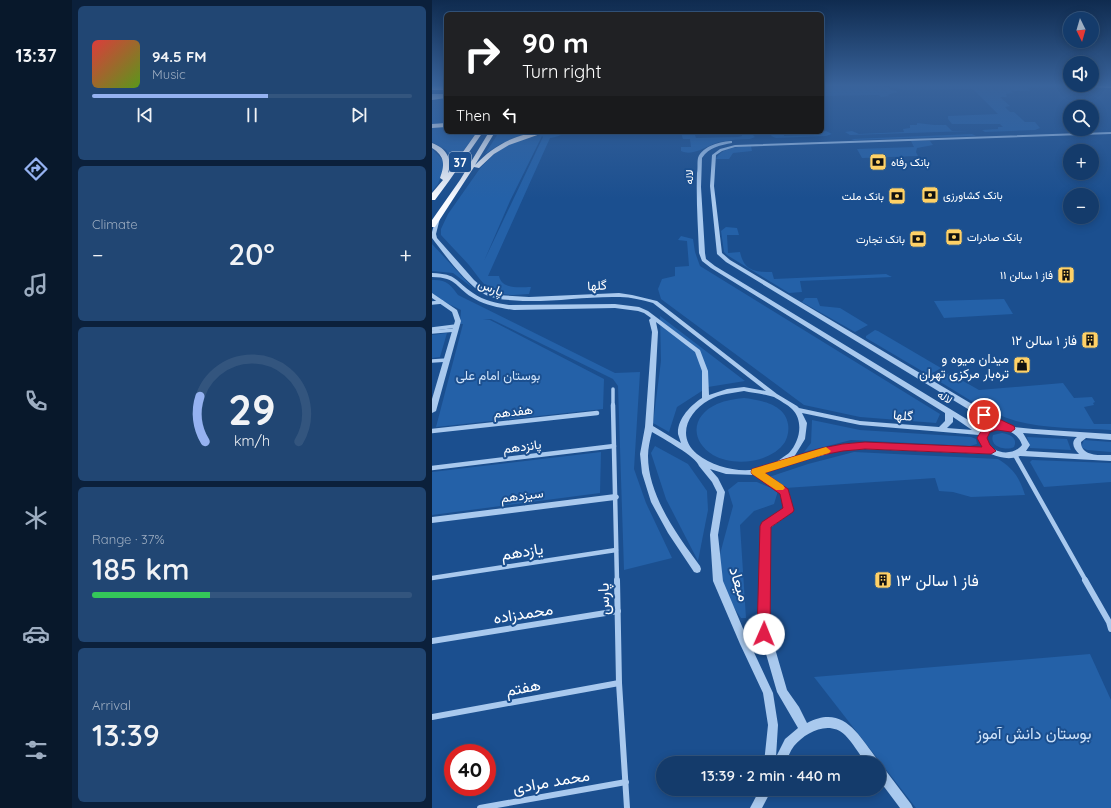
<!DOCTYPE html>
<html lang="en">
<head>
<meta charset="utf-8">
<style>
	body { margin:0; font-family:Quicksand,Vazirmatn,sans-serif; background:#214673; color:#f1f3f6; height:100vh; display:flex; flex-direction:column; font-size:15px; white-space:nowrap }
	* { box-sizing:border-box; margin:0 }
	p { font-size:13px; color:#9dadc1 }
	.icon { flex:none; width:22px; height:22px; fill:none; stroke:currentColor; stroke-width:2; stroke-linecap:round; stroke-linejoin:round }
	.map { position:relative; flex:1; overflow:hidden }
	.panel { display:flex; flex-direction:column; gap:6px; padding:6px; background:#0b203b; width:360px }
	.panel>* { flex:none }
	.banner { position:absolute; left:12px; top:12px; width:380px; height:122px; border-radius:6px; box-shadow:0 2px 10px #0003,0 0 0 1px #33557e; background:#202124; color:#fff; overflow:hidden }
	.needle { width:26px; rotate:175deg }
	.tools { position:absolute; left:631px; top:12px; display:grid; gap:8px }
	.tools a { display:grid; place-items:center; width:36px; height:36px; border-radius:50%; background:#143b6b; box-shadow:0 2px 10px #0003,0 0 0 1px #33557e; font-size:20px }
	.speed { position:absolute; left:12px; top:744px; display:flex; gap:8px; font-size:20px; font-weight:700; text-align:center }
	.speed>* { display:grid; place-content:center; width:52px; height:52px; border-radius:50%; background:#143b6b; box-shadow:0 2px 10px #0003,0 0 0 1px #33557e; line-height:1 }
	.speed .limit { border:6px solid #d22; background:#fff; color:#111 }
	.pin { position:absolute; display:grid; place-items:center; width:34px; height:34px; color:#fff; margin:-17px; border:2px solid #fff; border-radius:50%; box-shadow:0 1px 4px #0007 }
	.me { position:absolute; width:44px; margin:-22px; rotate:1deg; stroke-linejoin:round; filter:drop-shadow(0 0 3px #0008) }
	.turn { display:flex; align-items:center; gap:14px; height:84px; padding:0 12px; font-size:18px }
	.turn .icon { width:52px; height:52px; stroke-width:2.5 }
	.turn b { display:block; font-size:28px; line-height:34px }
	.then { display:flex; align-items:center; height:38px; padding:0 12px; background:#0003; gap:8px; font-size:15px }
	.big { font-size:30px; font-weight:600; line-height:1.1 }
	.panel .widget { flex:1; display:flex; flex-direction:column; justify-content:center; gap:6px; min-width:0; padding:0 14px; border-radius:6px; background:#214673 }
	.panel .dial { align-items:center; gap:0 }
	.dial svg { height:104px; overflow:visible; fill:none; stroke:#33557e; stroke-width:7; stroke-linecap:round; text-anchor:middle }
	.dial text { fill:#f1f3f6; stroke:none }
	.song { display:flex; align-items:center; gap:12px }
	.cover { width:48px; height:48px; border-radius:6px; background:linear-gradient(135deg,hsl(0 70% 55%),hsl(90 70% 35%)) }
	.played { height:4px; border-radius:2px; background:linear-gradient(90deg,#95b2f1 55%,#33557e 55%) }
	.keys { display:flex; justify-content:space-around; direction:ltr }
	.heat { display:flex; justify-content:space-between; align-items:center; font-size:22px; direction:ltr }
	.charge { height:6px; border-radius:3px; background:linear-gradient(90deg,#34c759 37%,#33557e 0) }
	.trip { position:absolute; left:224px; top:756px; width:230px; height:40px; border-radius:20px; background:#143b6b; box-shadow:0 2px 10px #0003,0 0 0 1px #33557e; font-weight:600; line-height:40px; text-align:center }
	main { display:flex; flex:1; min-height:0 }
	.tab-bar { display:flex; flex-direction:column; width:72px; justify-content:space-around; align-items:center; background:#08182b; color:#9dadc1 }
	.tab-bar .icon { width:28px; height:28px }
	.tab-bar .current { color:#95b2f1 }
	.tab-bar b { font-size:18px; color:#f1f3f6 }
	.map>svg:first-child { display:block }
</style>
</head>
<body>
<main>
<nav class="tab-bar">
<b>13:37</b>
<svg class="icon current" aria-label="directions" viewBox="0 0 24 24"><path d="M12 3l9 9-9 9-9-9zM9 14v-3h6M13 9l2 2-2 2"/></svg>
<svg class="icon" aria-label="music" viewBox="0 0 24 24"><path d="M9 18V5l10-2v13"/><circle cx="6" cy="18" r="3"/><circle cx="16" cy="16" r="3"/></svg>
<svg class="icon" aria-label="phone" viewBox="0 0 24 24"><path d="M5 4h4l2 5-3 2q2 4 5 5l2-3 5 2v4C11 20 4 13 5 4z"/></svg>
<svg class="icon" aria-label="climate" viewBox="0 0 24 24"><path d="M12 3v18M4 7l16 10M4 17L20 7"/></svg>
<svg class="icon" aria-label="car" viewBox="0 0 24 24"><path d="M5 17H2v-5l4-1 3-4h7l3 4 3 1v5h-3M9 17h6M6 11h13"/><circle cx="7" cy="17" r="2"/><circle cx="17" cy="17" r="2"/></svg>
<svg class="icon" aria-label="filters" viewBox="0 0 24 24"><path d="M4 7h16M4 17h16"/><circle cx="9" cy="7" r="2"/><circle cx="15" cy="17" r="2"/></svg>
</nav>
<section class="panel">
<div class="widget">
<div class="song"><i class="cover"></i><div><b>94.5 FM</b><p>Music</p></div></div>
<div class="played"></div>
<div class="keys"><svg class="icon" aria-label="previous" viewBox="0 0 24 24"><path d="M18 5L8 12l10 7zM5 5v14"/></svg><svg class="icon" aria-label="pause" viewBox="0 0 24 24"><path d="M8 5v14M16 5v14"/></svg><svg class="icon" aria-label="next" viewBox="0 0 24 24"><path d="M6 5l10 7-10 7zM19 5v14"/></svg></div>
</div>
<div class="widget"><p>Climate</p>
<div class="heat"><a>−</a><b class="big">20°</b><a>+</a></div>
</div>
<div class="widget dial"><svg viewBox="0 0 100 80">
<path d="M14 69A42 42 0 1 1 86 69"/>
<path d="M14 69A42 42 0 0 1 10 34" stroke="#95b2f1"/>
<text x="50" y="56" font-size="32" font-weight="700">29</text>
<text x="50" y="72" font-size="11">km/h</text>
</svg></div>
<div class="widget"><p>Range · 37%</p><b class="big">185 km</b><div class="charge"></div></div>
<div class="widget"><p>Arrival</p><b class="big">13:39</b></div>
</section>
<div class="map">
<svg width="679" height="808" viewBox="0 0 679 808">
	<rect width="100%" height="100%" fill="#1b4f8f"/>
	<!-- green -->
	<g fill="#2461a8" fill-rule="evenodd">
		<polygon points="435,86 453,87 466,92 455,95 458,96 449,97 447,95 390,96 390,87"/>
		<polygon points="457,86 643,86 660,87 595,87 598,91 579,91 581,93 574,94 575,97 568,97 578,106 573,107 578,112 582,112 593,122 603,122 608,128 603,130 553,132 550,130 566,129 566,127 571,127 568,124 520,124 516,119 516,116 566,114 541,89 472,90"/>
		<polygon points="14,97 14,124 0,125 0,99"/>
		<polygon points="485,123 502,125 514,125 520,131 537,131 418,135 413,132 420,131 427,134 472,132 471,129 478,128 478,125 485,125"/>
		<polygon points="14,126 14,132 45,132 21,165 18,156 14,150 0,142 0,128"/>
		<polygon points="394,131 400,134 394,136 344,138 339,136 341,133 352,133 352,136 386,135 385,132"/>
		<polygon points="67,132 107,132 70,143 53,154"/>
		<path d="M118,132H140C131,133 127,137 118,138L56,276H67C70,290 88,287 99,287L97,294C86,295 74,296 63,292C51,286 45,275 37,265C28,255 18,245 9,235V229L16,214L49,167L72,145ZM110,136L111,137L52,261L78,201Z"/>
		<path d="M250,132L263,135L264,138L306,137L310,136V134H320L323,137L318,139C308,139 297,140 287,142C275,145 262,157 249,151V147H259L258,139H251L249,133Z"/>
		<polygon points="540,134 544,136 422,140 419,139"/>
		<polygon points="479,141 498,141 501,145 485,148 484,152 486,156 430,158 425,149 482,147"/>
		<path d="M319,146L320,151L301,153L297,159H284C290,147 306,147 319,146Z"/>
		<polygon points="0,149 14,163 6,184 0,191"/>
		<path d="M294,227L305,228L307,235H295L296,253L308,252C312,271 323,272 340,272L342,279L454,274L460,277L368,281L370,292L357,293L295,255L292,252L289,231Z"/>
		<polygon points="249,236 261,239 263,252 268,266 508,414 504,423 428,417 372,405 229,299 226,289 230,279 243,276 243,267 257,266 255,241 246,240"/>
		<polygon points="0,244 41,288 21,273 0,271"/>
		<path d="M0,280C14,279 19,285 26,295L183,373L208,372L202,469L214,503L240,558L192,570L186,386L181,379L59,319L51,320H58L172,379L171,409L4,427L31,324H28L29,310L0,296Z"/>
		<polygon points="373,298 385,298 388,306 408,308 436,325 423,332 370,302"/>
		<polygon points="572,299 581,314 512,318 502,301"/>
		<polygon points="228,316 313,381 276,387 245,407 237,432 221,423 229,361"/>
		<polygon points="443,330 446,331 509,368 499,374 495,374 434,338 434,336"/>
		<polygon points="15,333 8,357 0,358 0,335"/>
		<path d="M517,373L547,390L631,383L642,398L660,397L663,402L661,403L662,405L652,407L662,424H679V430C649,428 613,429 584,421C556,413 530,395 505,380Z"/>
		<path d="M312,398C328,400 353,404 356,424C357,430 356,436 353,442C339,463 302,467 281,455C257,440 260,415 285,404C294,400 303,399 312,398Z"/>
		<polygon points="380,420 428,430 539,437 544,439 545,444 538,446 419,440 372,452 379,443"/>
		<path d="M570,433C577,434 584,437 583,444L582,447C574,451 557,447 561,435Z"/>
		<polygon points="595,437 635,439 639,450 598,448"/>
		<polygon points="652,440 679,442 679,452 655,450 649,447"/>
		<polygon points="223,446 256,464 275,491 276,510 266,561 234,499 219,453"/>
		<polygon points="169,452 168,493 0,515 0,472"/>
		<path d="M422,452L566,459C582,469 587,477 593,495L539,497L521,492L507,491L503,478L353,488L337,477L376,464Z"/>
		<polygon points="600,460 679,463 679,482 612,487 598,462"/>
		<polygon points="306,482 325,482 346,491 342,504 322,511 308,525 314,618 309,618 294,596 289,573 288,554 301,506 296,490"/>
		<polygon points="658,654 679,700 679,808 484,808 382,677"/>
	</g>
	<g fill="none" stroke-linecap="round" stroke-linejoin="round">
		<!-- minor-far2 -->
		<g stroke="#a9c9ee" stroke-width="3.5">
			<polyline points="0,303 10,302"/>
			<polyline points="0,329 24,326"/>
			<polyline points="0,332 23,330"/>
			<polyline points="0,361 15,360"/>
			<polyline points="181,389 181,406"/>
		</g>
		<!-- minor-far1 -->
		<g stroke="#a9c9ee" stroke-width="4.5">
			<polyline points="181,405 185,581"/>
			<polyline points="0,431 165,413"/>
			<polyline points="583,455 654,581"/>
			<polyline points="0,468 182,446"/>
			<polyline points="0,578 184,550"/>
		</g>
		<!-- minor -->
		<g stroke="#a9c9ee" stroke-width="6">
			<polyline points="185,580 187,683 195,808"/>
			<polyline points="653,580 677,622 679,629"/>
			<polyline points="0,641 186,611"/>
			<polyline points="0,717 187,683"/>
			<polyline points="48,808 194,782"/>
		</g>
		<!-- tertiary -->
		<g fill="#a9c9ee" fill-rule="evenodd">
			<path d="M679,132V134L303,147L290,151L284,155L282,186L290,253L298,260L555,413L581,427L601,429L679,434V440L654,438L649,442C649,457 669,455 679,455V461L588,456C578,460 569,458 559,454L433,449L411,450L354,465L352,464L346,468L331,473L356,490L361,510L360,512L338,528L337,633L344,652L355,690L367,707L375,723C411,704 426,734 445,759L447,763H434C427,754 421,743 413,735C397,720 374,732 362,746C358,751 356,758 353,763H332L336,725L331,693L308,644L281,581L278,535L285,492L280,482L267,466C265,457 230,438 220,432C218,440 216,448 216,456C216,496 246,536 268,566L269,569L268,572L265,573L262,572L236,533L219,502L210,473L208,454L213,427L220,332L217,320L219,318L212,313L206,311L183,308L82,310C69,308 55,306 43,299C24,289 26,277 0,277V273C26,274 23,281 41,293C52,301 65,303 77,305L183,304L207,307L216,311L268,350L276,371L277,395L295,389L312,387L334,391L221,303C210,300 199,297 188,297C156,296 123,302 91,301C78,300 64,300 52,294C35,285 12,254 0,238V232L4,218L6,217L8,218L4,234L5,238L42,280L55,291L65,295L97,297L187,293L200,295L225,301L345,394L365,406L367,408L428,421L507,427L513,421V413L279,268L270,261L267,253C266,226 264,200 265,173C266,169 265,162 266,158C270,146 290,141 300,141V143C289,145 277,147 270,158L269,187L273,253L274,259L283,266L551,429L556,425L563,424L549,417L294,262L285,254L278,186L280,155L288,149L303,145ZM224,322L263,352L270,371V398C259,405 245,419 246,434C247,437 248,440 249,443L221,426L226,332ZM312,391C321,393 333,394 342,397C347,400 356,405 360,409C372,421 368,441 357,453C355,455 352,456 350,458C347,460 343,463 340,465C316,475 286,470 265,454C244,436 256,412 277,400C288,394 300,393 312,391ZM370,413L428,425L547,435L548,440L552,448L433,443L411,444L362,457L373,439L375,423ZM521,417L540,430L515,428L521,422ZM565,428C576,430 586,433 590,445C582,456 560,455 555,440C555,438 555,436 555,434L561,429ZM591,433L645,437C638,442 642,449 647,454L594,451L598,445ZM278,469L294,474L323,475L349,494L353,509L331,524L330,526L327,631L315,638L291,581L286,535L293,492L286,478ZM330,640L345,692L366,728L353,739L344,757L346,725L341,693L319,646Z"/>
			<polygon points="0,293 25,310 29,321 4,411 0,413 0,399 23,321 20,312 0,298"/>
			<polygon points="183,494 186,495 187,497 186,499 183,500 0,523 0,517"/>
			<polygon points="447,765 451,767 479,804 481,808 468,808 447,780"/>
			<polygon points="328,789 340,789 330,808 318,808"/>
		</g>
		<!-- secondary -->
		<polygon fill="#d6e6fa" fill-rule="evenodd" points="657,86 679,86 679,88 659,87"/>
		<!-- primary -->
		<rect fill="#f0f6ff" fill-rule="evenodd" x="0" y="94" width="14" height="2"/>
		<!-- trunk -->
		<g fill="#f8faff" fill-rule="evenodd">
			<rect x="0" y="86" width="14" height="4"/>
			<polygon points="14,94 14,98 0,100 0,96"/>
			<polygon points="14,123 14,127 0,128 0,124"/>
			<path d="M45,132H51L17,181L3,200H0V193L11,180L8,178C13,165 13,156 0,148V143C14,148 21,159 16,173Z"/>
			<path d="M57,132H63L43,165C62,145 86,132 114,132L77,145L62,154L47,168L42,167L3,227H0V220L28,180Z"/>
		</g>
	</g>
	<!-- sky -->
	<linearGradient id="sky" x2="0" y2="1"><stop stop-color="#0f2b4f"/><stop offset="0.43" stop-color="#39639b"/><stop offset="1" stop-color="#39639b" stop-opacity="0"/></linearGradient>
	<rect width="679" height="199" fill="url(#sky)"/>
	<!-- route -->
	<polygon fill="#e11d48" stroke="#92132f" points="552,412 582,426 583,429 579,432 565,430 558,432 555,438 558,445 564,451 559,454 433,449 411,451 390,455 333,473 356,489 362,510 361,512 339,527 338,634 336,638 332,639 327,638 325,634 328,526 330,522 351,508 348,494 320,474 319,472 320,469 390,448 411,444 433,442 550,447 545,438 551,428 562,424 548,415"/>
	<!-- slow -->
	<polygon fill="#f59e0b" points="394,447 399,451 397,453 333,473 351,485 353,488 351,490 344,490 320,474 319,472 320,469"/>
	<!-- icons -->
	<defs>
		<symbol id="bank-square" viewBox="-11 -11 22 22"><rect x="-9" y="-9" width="18" height="18" rx="4" fill="#ffd166" stroke="#1b4f8f"/><path d="M-6-4H6V4H-6ZM0-2.3a2.3 2.3 0 1 0 0 4.6a2.3 2.3 0 1 0 0-4.6Z" fill="#111"/></symbol>
		<symbol id="building-square" viewBox="-11 -11 22 22"><rect x="-9" y="-9" width="18" height="18" rx="4" fill="#ffd166" stroke="#1b4f8f"/><path d="M-4-6H4V6H1V3H-1V6H-4ZM-2.5-4.3h1.7v1.8h-1.7ZM.8-4.3h1.7v1.8H.8ZM-2.5-1h1.7V.8h-1.7ZM.8-1h1.7V.8H.8Z" fill="#111"/></symbol>
		<symbol id="shop-square" viewBox="-11 -11 22 22"><rect x="-9" y="-9" width="18" height="18" rx="4" fill="#ffd166" stroke="#1b4f8f"/><path d="M-5-2.5h2.3a2.7 3.5 0 0 1 5.4 0H5L5.5 6h-11ZM-1.5-2.5h3a1.5 2.3 0 0 0-3 0Z" fill="#111"/></symbol>
	</defs>
	<g fill-rule="evenodd">
		<use href="#bank-square" x="436" y="152" width="20" height="20"/>
		<use href="#bank-square" x="488" y="185" width="20" height="20"/>
		<use href="#bank-square" x="455" y="186" width="20" height="20"/>
		<use href="#bank-square" x="512" y="227" width="20" height="20"/>
		<use href="#bank-square" x="476" y="229" width="20" height="20"/>
		<use href="#building-square" x="624" y="265" width="20" height="20"/>
		<use href="#building-square" x="648" y="330" width="20" height="20"/>
		<use href="#shop-square" x="580" y="355" width="20" height="20"/>
		<use href="#building-square" x="441" y="570" width="20" height="20"/>
	</g>
	<g text-anchor="middle" dominant-baseline="central" stroke-width="4" stroke-linejoin="round" paint-order="stroke">
		<!-- far-poi labels -->
		<g font-size="11" fill="#fff" stroke="#1b4f8f" text-anchor="start">
			<text x="459" y="162">بانک رفاه</text>
			<text x="511" y="195">بانک کشاورزی</text>
			<text x="452" y="196" text-anchor="end">بانک ملت</text>
			<text x="535" y="237">بانک صادرات</text>
			<text x="473" y="239" text-anchor="end">بانک تجارت</text>
			<text x="621" y="275" text-anchor="end">فاز ۱ سالن ۱۱</text>
		</g>
		<!-- far-street labels -->
		<g font-size="11" fill="#fff" stroke="#1b4f8f">
			<text transform="translate(257 177) rotate(-90)">لاله</text>
			<text transform="translate(513 397) rotate(32)">لاله</text>
		</g>
		<!-- shield labels -->
		<rect fill="#1b4f8f" stroke="#bbcadd" stroke-width="1" x="17" y="152" width="22" height="20" rx="3"/>
		<g font-size="12" font-weight="bold" fill="#fff">
			<text x="28" y="162">37</text>
		</g>
		<!-- street labels -->
		<g font-size="13" fill="#fff" stroke="#1b4f8f">
			<text transform="translate(165 285) rotate(-3)">گلها</text>
			<text transform="translate(59 287) rotate(22)">پارس</text>
			<text transform="translate(81 411) rotate(-6)">هفدهم</text>
			<text transform="translate(471 415) rotate(5)">گلها</text>
			<text transform="translate(90 446) rotate(-7)">پانزدهم</text>
			<text transform="translate(90 495) rotate(-7)">سیزدهم</text>
		</g>
		<!-- poi labels -->
		<g font-size="13" fill="#fff" stroke="#1b4f8f" text-anchor="end">
			<text x="645" y="340">فاز ۱ سالن ۱۲</text>
			<text x="577" y="358">میدان میوه و<tspan x="577" dy="15">تره‌بار مرکزی تهران</tspan></text>
		</g>
		<!-- park labels -->
		<g font-size="13" fill="#cfe3fa" stroke="#1b4f8f">
			<text x="66" y="375">بوستان امام علی</text>
		</g>
		<!-- near-street labels -->
		<g font-size="16" fill="#fff" stroke="#1b4f8f">
			<text transform="translate(90 551) rotate(-9)">یازدهم</text>
			<text transform="translate(308 584) rotate(73)">میعاد</text>
			<text transform="translate(171 599) rotate(-91)">پارس</text>
			<text transform="translate(91 613) rotate(-9)">محمدزاده</text>
			<text transform="translate(91 687) rotate(-11)">هفتم</text>
			<text transform="translate(119 781) rotate(-10)">محمد مرادی</text>
		</g>
		<!-- near-poi labels -->
		<g font-size="16" fill="#fff" stroke="#1b4f8f" text-anchor="start">
			<text x="464" y="580">فاز ۱ سالن ۱۳</text>
		</g>
		<!-- near-park labels -->
		<g font-size="16" fill="#cfe3fa" stroke="#1b4f8f">
			<text x="602" y="733">بوستان دانش آموز</text>
		</g>
	</g>
</svg>
<div class="tools">
<a><svg class="needle" viewBox="-14 -14 28 28"><path d="M0-13l5 13h-10z" fill="#e53935"/><path d="M0 13l5-13h-10z" fill="#9dadc1"/></svg></a>
<a><svg class="icon" aria-label="sound" viewBox="0 0 24 24"><path d="M4 9h4l5-4v14l-5-4H4zM17 9q2 3 0 6"/></svg></a>
<a><svg class="icon" aria-label="search" viewBox="0 0 24 24"><circle cx="10" cy="10" r="6"/><path d="M15 15l6 6"/></svg></a>
<a>+</a>
<a>−</a>
</div>
<div class="speed"><div class="limit">40</div></div>
<div class="pin" style="left:552px;top:415px;background:#d93025"><svg class="icon" aria-label="arrive" viewBox="0 0 24 24"><path d="M6 21V4h12l-3 4 3 4H6"/></svg></div>
<svg class="me" style="left:332px;top:634px" viewBox="-20 -20 40 40"><circle r="19" fill="#fff"/><path d="M0-13L10 11 0 6-10 11z" fill="#e11d48"/></svg>
<div class="trip">13:39 · 2 min · 440 m</div>
<div class="banner">
<div class="turn"><svg class="icon" aria-label="right" viewBox="0 0 24 24"><path d="M7 20v-9h11M14 6l5 5-5 5"/></svg><div><b>90 m</b>Turn right</div></div>
<div class="then">Then<svg class="icon" aria-label="left" viewBox="0 0 24 24"><path d="M17 20v-9H6M10 6l-5 5 5 5"/></svg></div>
</div>
</div>
</main>
</body>
</html>
